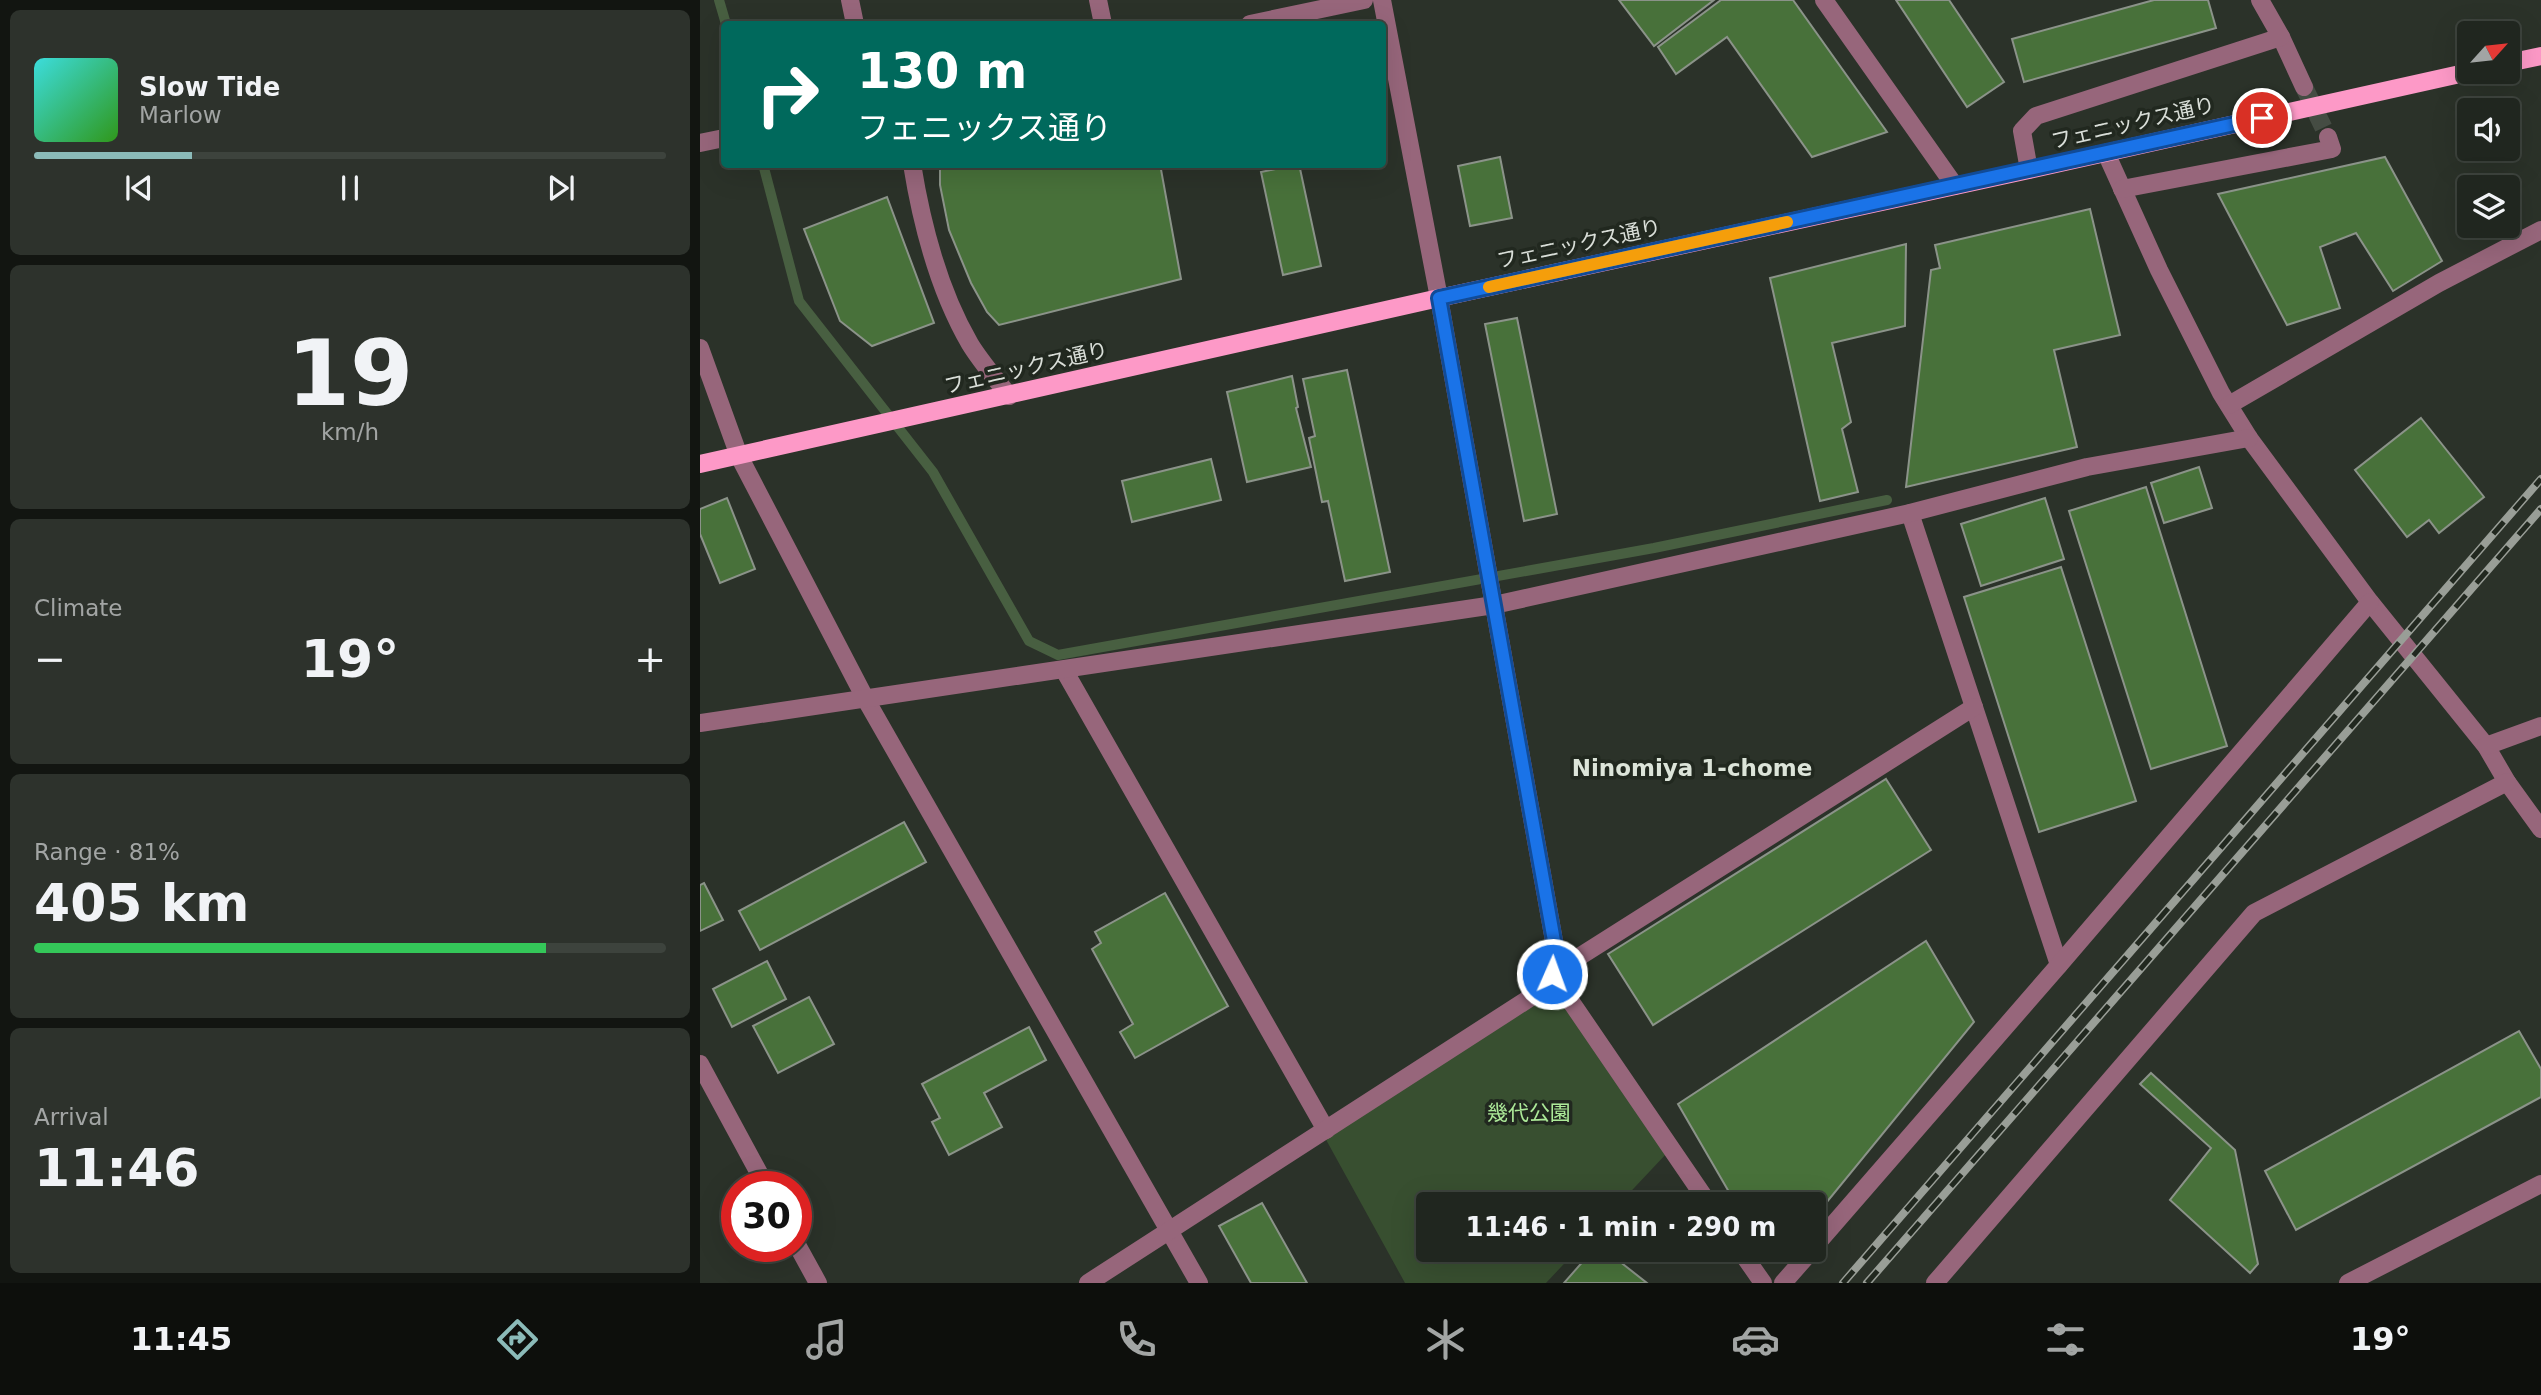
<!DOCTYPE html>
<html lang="en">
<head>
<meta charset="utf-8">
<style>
	body { margin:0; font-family:"DejaVu Sans","Noto Sans JP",sans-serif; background:#2d322c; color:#f1f3f6; height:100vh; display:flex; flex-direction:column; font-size:26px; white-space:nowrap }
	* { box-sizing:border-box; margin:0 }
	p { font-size:23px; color:#a2a5a4 }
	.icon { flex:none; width:38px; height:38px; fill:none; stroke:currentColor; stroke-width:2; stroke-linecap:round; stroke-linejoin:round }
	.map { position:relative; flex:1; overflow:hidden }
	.panel { display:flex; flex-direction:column; gap:10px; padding:10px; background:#121511; width:700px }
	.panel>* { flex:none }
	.banner { position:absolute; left:21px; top:21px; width:665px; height:147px; border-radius:7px; box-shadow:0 7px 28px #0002,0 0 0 2px #3d433d; background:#00695c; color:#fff; overflow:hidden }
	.needle { width:46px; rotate:63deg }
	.controls { position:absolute; left:1757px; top:21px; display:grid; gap:14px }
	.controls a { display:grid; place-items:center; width:63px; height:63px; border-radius:7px; background:#20261f; box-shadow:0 7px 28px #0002,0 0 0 2px #3d433d; font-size:35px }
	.speed { position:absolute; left:21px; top:1171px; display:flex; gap:14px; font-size:35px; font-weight:700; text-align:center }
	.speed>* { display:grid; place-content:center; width:91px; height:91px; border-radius:50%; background:#20261f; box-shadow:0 7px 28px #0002,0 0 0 2px #3d433d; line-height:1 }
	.speed .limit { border:10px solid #d22; background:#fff; color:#111 }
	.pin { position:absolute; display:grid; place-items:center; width:60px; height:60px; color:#fff; margin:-30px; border:4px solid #fff; border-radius:50%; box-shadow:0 2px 7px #0007 }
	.me { position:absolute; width:77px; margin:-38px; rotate:2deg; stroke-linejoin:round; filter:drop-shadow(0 0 5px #0008) }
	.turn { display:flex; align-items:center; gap:24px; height:147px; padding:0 21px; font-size:32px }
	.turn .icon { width:91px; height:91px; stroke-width:2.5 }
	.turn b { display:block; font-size:49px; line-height:60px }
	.big { font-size:52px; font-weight:600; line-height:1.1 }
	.panel .card { flex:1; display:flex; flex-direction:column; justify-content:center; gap:10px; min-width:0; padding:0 24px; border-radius:10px; background:#2d322c }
	.panel .dial { align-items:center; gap:0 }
	.dial b { font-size:91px; line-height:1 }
	.song { display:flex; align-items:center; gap:21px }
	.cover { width:84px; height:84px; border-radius:10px; background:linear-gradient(135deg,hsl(180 70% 55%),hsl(110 70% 35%)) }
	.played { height:7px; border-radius:4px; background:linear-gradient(90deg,#8bbbb9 25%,#3d433d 25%) }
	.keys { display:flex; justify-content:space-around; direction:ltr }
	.heat { display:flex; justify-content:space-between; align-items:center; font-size:38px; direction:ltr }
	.charge { height:10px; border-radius:5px; background:linear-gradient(90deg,#34c759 81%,#3d433d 0) }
	.trip { position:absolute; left:716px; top:1192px; width:410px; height:70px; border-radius:7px; background:#20261f; box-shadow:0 7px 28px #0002,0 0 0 2px #3d433d; font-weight:600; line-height:70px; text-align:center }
	.tabs { display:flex; height:112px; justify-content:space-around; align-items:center; background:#0d0f0c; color:#a2a5a4 }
	.tabs .icon { width:49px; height:49px }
	.tabs .current { color:#8bbbb9 }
	.tabs b { font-size:32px; color:#f1f3f6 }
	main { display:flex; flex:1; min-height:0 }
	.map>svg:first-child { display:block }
</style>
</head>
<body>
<main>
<section class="panel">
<div class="card">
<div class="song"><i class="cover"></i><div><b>Slow Tide</b><p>Marlow</p></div></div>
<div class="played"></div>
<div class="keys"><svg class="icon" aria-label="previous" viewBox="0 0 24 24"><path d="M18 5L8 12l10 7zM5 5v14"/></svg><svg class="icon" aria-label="pause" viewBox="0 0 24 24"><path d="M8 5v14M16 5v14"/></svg><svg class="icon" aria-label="next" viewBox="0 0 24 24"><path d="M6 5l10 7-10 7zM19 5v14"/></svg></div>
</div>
<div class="card dial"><b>19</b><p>km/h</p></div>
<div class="card"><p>Climate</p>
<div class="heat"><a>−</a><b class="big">19°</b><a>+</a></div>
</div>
<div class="card"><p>Range · 81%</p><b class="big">405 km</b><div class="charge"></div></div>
<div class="card"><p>Arrival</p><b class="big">11:46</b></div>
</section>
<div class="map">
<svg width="1841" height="1283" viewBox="0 0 1841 1283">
	<rect width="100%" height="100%" fill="#2b3229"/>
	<!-- green -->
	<polygon fill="#384f30" points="853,990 967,1153 919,1204 728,1204 728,1250 877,1250 846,1283 705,1283 624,1136"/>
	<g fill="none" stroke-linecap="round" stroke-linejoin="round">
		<!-- stream -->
		<g stroke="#485f41" stroke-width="10">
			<polyline points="19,0 26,24"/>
			<polyline points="63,164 99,301 233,472 329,641 358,655 954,548 1187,500"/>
		</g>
	</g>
	<!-- building -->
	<g fill="#48713a" stroke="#8b9389" stroke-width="2">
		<polygon points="919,0 1014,0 954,46"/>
		<polygon points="1021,0 1093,0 1187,132 1112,157 1027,37 976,74 958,47"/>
		<polygon points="1196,0 1249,0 1304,82 1267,107"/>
		<polygon points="1454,0 1508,0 1516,28 1324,82 1312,39"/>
		<polygon points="800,157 812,218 770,226 758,166"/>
		<polygon points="1685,157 1742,261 1693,291 1656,233 1620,247 1640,308 1587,325 1518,194"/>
		<polygon points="240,164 460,164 481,279 299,325 287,312 271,283 249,230 240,185"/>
		<polygon points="599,164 621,266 583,275 561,172"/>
		<polygon points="187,197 234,323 172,346 140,321 104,229"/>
		<polygon points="1390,209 1420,335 1354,350 1377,447 1206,487 1231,270 1240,268 1235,245"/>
		<polygon points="1206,244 1205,326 1132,343 1151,422 1142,429 1158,492 1120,501 1070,278"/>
		<polygon points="817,318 857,514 824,521 785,324"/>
		<polygon points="647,370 690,572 645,581 628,501 622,502 609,438 615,436 603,379"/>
		<polygon points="592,376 598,407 596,408 611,467 547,482 527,392"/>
		<polygon points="1721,418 1784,497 1739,533 1729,520 1707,537 1655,470"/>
		<polygon points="511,459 521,500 432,522 422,481"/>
		<polygon points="1499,467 1512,508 1464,523 1451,483"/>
		<polygon points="1446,487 1527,746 1451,769 1369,511"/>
		<polygon points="27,498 55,569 20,583 0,534 0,509"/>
		<polygon points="1345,498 1364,559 1281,586 1261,524"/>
		<polygon points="1361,567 1436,801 1339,832 1264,597"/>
		<polygon points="1186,779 1231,850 953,1025 908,954"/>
		<polygon points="204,822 226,862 60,950 39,911"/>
		<polygon points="4,883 23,920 0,931 0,885"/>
		<polygon points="465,893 528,1006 435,1058 420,1032 433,1024 392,949 401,943 395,932"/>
		<polygon points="1226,941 1274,1022 1122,1208 1113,1213 1113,1204 1036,1204 978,1104"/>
		<polygon points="67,961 86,999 32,1027 13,989"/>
		<polygon points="109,997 134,1044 78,1073 53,1026"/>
		<polygon points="329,1027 346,1060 284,1093 302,1127 249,1155 232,1122 240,1118 222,1084"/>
		<polygon points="1819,1031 1841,1069 1841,1097 1596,1230 1565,1171"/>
		<polygon points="1451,1073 1535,1150 1558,1264 1550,1273 1470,1200 1511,1148 1440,1084"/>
		<polygon points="562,1203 607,1283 551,1283 519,1226"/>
		<polygon points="893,1250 905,1250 947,1283 864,1283"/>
	</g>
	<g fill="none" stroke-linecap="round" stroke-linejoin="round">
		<!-- minor-tunnel -->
		<polyline stroke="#454c43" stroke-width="18" stroke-dasharray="18 9" stroke-linecap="butt" points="1604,87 1628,137"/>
		<!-- minor -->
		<g stroke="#97667b" stroke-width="18">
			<polyline points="150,0 155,24"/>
			<polyline points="398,0 403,24"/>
			<polyline points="1124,0 1255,186"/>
			<polyline points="550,24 664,0"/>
			<polyline points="1581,37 1604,87"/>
			<polyline points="0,143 24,138"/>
			<polyline points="1406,153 1459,270 1521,393 1549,438 1670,602 1786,746 1807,782 1841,829"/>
			<path d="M212,164C222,226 238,289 270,344C281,362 296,379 309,396"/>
			<polyline points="1329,170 1322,131 1336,116 1581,37 1560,0"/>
			<polyline points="1422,189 1632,149 1628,137"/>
			<polyline points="0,348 39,456 165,698 499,1283"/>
			<polyline points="1529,405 1739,283 1841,230"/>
			<polyline points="1210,513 1359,965"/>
			<polyline points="364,670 626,1130"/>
			<polyline points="0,723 794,605 1210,513 1387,467 1549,438"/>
			<polyline points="1786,746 1841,726"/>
			<polyline points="0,1064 66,1186"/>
			<polyline points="1009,1204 852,974 1274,707"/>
			<polyline points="96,1243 118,1283"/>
			<polyline points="1113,1248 1359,965 1670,602"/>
			<polyline points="1040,1250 1063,1283"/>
			<polyline points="388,1283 839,992 852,974 856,952 739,298 682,0"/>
			<polyline points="1083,1283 1112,1250"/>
			<polyline points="1235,1283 1554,913 1807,782"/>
			<polyline points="1648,1283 1841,1184"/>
		</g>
		<!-- major -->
		<g stroke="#fd99c7" stroke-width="18">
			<polyline points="1808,63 1841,56"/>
			<polyline points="0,464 739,298 1329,170 1769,72"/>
		</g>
		<defs>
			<g id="rail">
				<polyline points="1143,1283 1841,479"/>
				<polyline points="1167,1283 1841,509"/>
			</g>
		</defs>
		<!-- rail casing -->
		<use href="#rail" stroke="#999e97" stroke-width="8"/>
		<!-- rail -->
		<use href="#rail" stroke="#21281f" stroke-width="5" stroke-dasharray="16" stroke-linecap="butt"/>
	</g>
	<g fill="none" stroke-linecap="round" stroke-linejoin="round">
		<defs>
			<polyline id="route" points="852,974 856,952 739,298 1562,118"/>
		</defs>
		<!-- route casing -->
		<use href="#route" stroke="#114b97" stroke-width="18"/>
		<!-- route -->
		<use href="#route" stroke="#1a73e8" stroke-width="12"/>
		<!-- slow -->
		<polyline stroke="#f59e0b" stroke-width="12" points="789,287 1087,222"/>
	</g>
	<g text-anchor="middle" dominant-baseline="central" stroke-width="7" stroke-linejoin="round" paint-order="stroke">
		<!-- street labels -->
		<g font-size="21" fill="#d9ded8" stroke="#21281f">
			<text transform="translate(1433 123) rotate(-13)">フェニックス通り</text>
			<text transform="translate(879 244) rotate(-12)">フェニックス通り</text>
			<text transform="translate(326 368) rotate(-13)">フェニックス通り</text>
		</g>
		<!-- park labels -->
		<g font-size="21" fill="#adea99" stroke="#21281f">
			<text x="829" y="1113">幾代公園</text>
		</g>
		<!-- neighbourhood labels -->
		<g font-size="23" font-weight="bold" fill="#dce4d9" stroke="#21281f">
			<text x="992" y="768">Ninomiya 1-chome</text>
		</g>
	</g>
</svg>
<div class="controls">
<a><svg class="needle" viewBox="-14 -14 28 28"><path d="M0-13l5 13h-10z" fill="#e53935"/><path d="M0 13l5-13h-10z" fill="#a2a5a4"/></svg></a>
<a><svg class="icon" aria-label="sound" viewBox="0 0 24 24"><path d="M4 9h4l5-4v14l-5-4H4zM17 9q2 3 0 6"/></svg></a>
<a><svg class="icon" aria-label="layers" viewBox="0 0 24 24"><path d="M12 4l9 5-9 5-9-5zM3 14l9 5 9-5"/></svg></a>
</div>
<div class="speed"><div class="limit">30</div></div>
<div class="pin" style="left:1562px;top:118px;background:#d93025"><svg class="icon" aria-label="arrive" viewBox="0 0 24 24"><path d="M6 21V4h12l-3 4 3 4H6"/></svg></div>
<svg class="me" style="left:852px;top:974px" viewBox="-20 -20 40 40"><circle r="17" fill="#1a73e8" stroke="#fff" stroke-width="3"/><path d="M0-11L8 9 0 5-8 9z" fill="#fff"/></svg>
<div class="trip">11:46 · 1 min · 290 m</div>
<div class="banner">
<div class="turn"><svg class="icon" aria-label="right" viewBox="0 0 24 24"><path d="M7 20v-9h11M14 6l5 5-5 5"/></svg><div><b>130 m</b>フェニックス通り</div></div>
</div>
</div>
</main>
<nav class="tabs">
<b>11:45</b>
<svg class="icon current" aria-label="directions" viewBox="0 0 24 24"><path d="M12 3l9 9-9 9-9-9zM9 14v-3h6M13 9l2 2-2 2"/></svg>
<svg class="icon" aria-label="music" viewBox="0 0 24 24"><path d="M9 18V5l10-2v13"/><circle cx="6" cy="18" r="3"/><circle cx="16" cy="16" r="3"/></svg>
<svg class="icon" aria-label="phone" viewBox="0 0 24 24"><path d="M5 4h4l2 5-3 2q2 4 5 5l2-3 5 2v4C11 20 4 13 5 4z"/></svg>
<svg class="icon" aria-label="climate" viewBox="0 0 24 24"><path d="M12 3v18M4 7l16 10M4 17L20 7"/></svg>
<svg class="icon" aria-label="car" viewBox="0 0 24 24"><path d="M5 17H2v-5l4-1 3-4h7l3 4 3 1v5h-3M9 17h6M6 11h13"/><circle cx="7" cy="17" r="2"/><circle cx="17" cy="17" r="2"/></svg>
<svg class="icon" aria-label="filters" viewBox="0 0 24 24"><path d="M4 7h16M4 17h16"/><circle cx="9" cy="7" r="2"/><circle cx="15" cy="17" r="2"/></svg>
<b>19°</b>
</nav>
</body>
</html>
